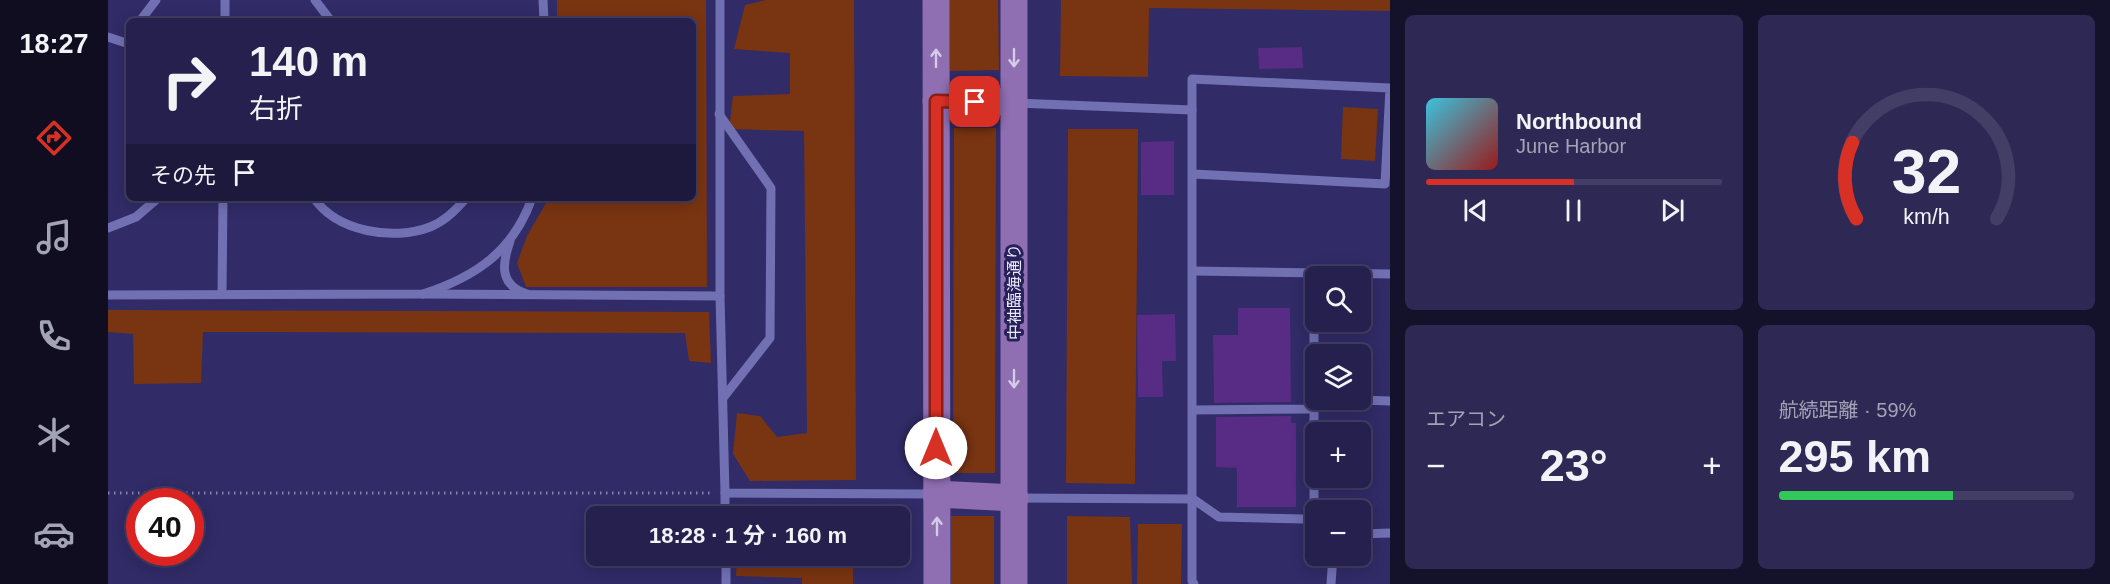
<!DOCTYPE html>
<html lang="ja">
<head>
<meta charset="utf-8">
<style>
	body { margin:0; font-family:Helvetica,"Noto Sans JP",sans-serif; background:#2d2854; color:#f1f3f6; height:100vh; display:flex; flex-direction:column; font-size:22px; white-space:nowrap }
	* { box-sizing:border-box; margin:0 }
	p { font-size:20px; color:#a3a3b6 }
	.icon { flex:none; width:33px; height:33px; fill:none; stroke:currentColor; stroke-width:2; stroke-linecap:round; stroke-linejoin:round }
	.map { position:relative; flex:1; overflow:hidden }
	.side { display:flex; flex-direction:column; gap:15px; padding:15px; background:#14122a; width:720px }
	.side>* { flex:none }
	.hud { position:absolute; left:18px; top:18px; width:570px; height:183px; border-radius:9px; box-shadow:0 3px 15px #0003,0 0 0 2px #423e65; background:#25204d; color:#f1f3f6; overflow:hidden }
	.controls { position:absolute; left:1197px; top:266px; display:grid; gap:12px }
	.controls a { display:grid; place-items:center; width:66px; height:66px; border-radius:9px; background:#25204d; box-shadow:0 3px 15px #0003,0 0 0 2px #423e65; font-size:30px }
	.speed { position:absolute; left:18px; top:488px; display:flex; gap:12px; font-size:30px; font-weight:700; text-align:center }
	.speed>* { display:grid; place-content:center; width:78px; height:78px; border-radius:50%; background:#25204d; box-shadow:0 3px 15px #0003,0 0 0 2px #423e65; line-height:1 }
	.speed .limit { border:9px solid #d22; background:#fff; color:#111 }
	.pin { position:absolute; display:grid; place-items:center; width:51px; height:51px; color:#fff; margin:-26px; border-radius:12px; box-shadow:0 3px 9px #0006 }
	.me { position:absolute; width:66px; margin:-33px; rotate:0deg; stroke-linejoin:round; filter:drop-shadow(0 0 4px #0008) }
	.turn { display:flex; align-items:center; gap:21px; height:126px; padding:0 24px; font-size:27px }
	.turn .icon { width:78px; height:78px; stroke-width:2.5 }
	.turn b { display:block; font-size:42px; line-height:51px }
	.then { display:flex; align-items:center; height:57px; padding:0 24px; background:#0003; gap:12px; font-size:22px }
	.big { font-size:45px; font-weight:700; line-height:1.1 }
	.side .card { flex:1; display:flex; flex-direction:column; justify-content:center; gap:9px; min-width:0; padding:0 21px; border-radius:9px; background:#2d2854 }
	.side .dial { align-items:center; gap:0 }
	.dial svg { height:156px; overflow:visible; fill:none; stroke:#423e65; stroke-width:7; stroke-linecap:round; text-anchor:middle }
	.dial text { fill:#f1f3f6; stroke:none }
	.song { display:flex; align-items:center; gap:18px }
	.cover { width:72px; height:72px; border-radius:9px; background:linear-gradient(135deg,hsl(190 70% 55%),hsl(0 70% 35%)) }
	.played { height:6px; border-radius:3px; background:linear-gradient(90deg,#d93025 50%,#423e65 50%) }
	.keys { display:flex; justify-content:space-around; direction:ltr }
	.heat { display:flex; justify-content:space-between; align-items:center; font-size:33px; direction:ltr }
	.charge { height:9px; border-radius:4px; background:linear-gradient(90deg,#34c759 59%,#423e65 0) }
	.side .tiles { flex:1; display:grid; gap:15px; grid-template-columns:repeat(2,1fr) }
	.trip { position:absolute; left:478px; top:506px; width:324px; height:60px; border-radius:9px; background:#25204d; box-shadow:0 3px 15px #0003,0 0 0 2px #423e65; font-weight:700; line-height:60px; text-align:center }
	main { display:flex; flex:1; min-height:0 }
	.tabs { display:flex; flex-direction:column; width:108px; justify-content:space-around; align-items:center; background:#0f0d1f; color:#a3a3b6 }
	.tabs .icon { width:42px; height:42px }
	.tabs .on { color:#d93025 }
	.tabs b { font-size:27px; color:#f1f3f6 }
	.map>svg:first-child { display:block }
</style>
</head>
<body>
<main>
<nav class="tabs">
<b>18:27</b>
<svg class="icon on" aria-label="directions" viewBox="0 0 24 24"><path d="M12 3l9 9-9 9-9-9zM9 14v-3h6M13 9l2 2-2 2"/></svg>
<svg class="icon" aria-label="music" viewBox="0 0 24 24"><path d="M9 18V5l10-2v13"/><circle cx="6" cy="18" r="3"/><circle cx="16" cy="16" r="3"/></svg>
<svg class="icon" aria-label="phone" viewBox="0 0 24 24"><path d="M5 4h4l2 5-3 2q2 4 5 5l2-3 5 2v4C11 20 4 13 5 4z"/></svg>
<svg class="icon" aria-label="climate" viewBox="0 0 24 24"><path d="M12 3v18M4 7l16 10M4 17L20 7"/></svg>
<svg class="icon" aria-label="car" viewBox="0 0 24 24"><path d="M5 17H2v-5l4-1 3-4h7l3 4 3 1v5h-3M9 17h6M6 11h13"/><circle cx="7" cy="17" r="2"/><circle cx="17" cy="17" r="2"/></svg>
</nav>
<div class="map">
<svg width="1282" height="584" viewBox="0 0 1282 584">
	<rect width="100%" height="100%" fill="#312b67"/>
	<!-- green -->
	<g fill="#793412">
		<polygon points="449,0 598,0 599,287 418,287 409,263 419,236 441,198 585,198 585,21 449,21"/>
		<polygon points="658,0 746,0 748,480 642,481 625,454 629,413 652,416 669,437 699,433 696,131 621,129 625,96 682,94 682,53 626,49 637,5"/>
		<polygon points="841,0 890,0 891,70 842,71"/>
		<polygon points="953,0 1282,0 1282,11 1041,8 1040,77 952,76"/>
		<polygon points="1235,107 1270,109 1267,161 1233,159"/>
		<polygon points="846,128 888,128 887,473 845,473"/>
		<polygon points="960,129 1030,129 1027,484 958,483"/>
		<polygon points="0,310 601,312 603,363 581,361 577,333 95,332 93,383 26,384 25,334 0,332"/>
		<polygon points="631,509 744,511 744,516 630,516"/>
		<rect x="843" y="516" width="43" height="68"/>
		<polygon points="959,516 1022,517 1024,584 959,584"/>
		<polygon points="1030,524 1074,524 1073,584 1029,584"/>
		<polygon points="629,555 745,555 745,584 694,584 694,578 628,576"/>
	</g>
	<!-- building -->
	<g fill="#582b84">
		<polygon points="1194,47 1195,68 1151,69 1150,48"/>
		<polygon points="1066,141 1066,195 1033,195 1033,142"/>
		<polygon points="1130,308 1182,308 1183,402 1106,403 1105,335 1130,335"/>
		<polygon points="1067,314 1068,361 1054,361 1055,397 1030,397 1029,315"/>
		<polygon points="1183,416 1183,423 1188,423 1188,507 1129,507 1129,468 1108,467 1108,417"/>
	</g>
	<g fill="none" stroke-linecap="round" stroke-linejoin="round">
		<!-- path -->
		<polyline stroke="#8582aa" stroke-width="3" stroke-dasharray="1.5 4.5" stroke-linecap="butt" points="0,493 604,493"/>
		<!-- lane -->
		<g stroke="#7170b3" stroke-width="9">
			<polyline points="207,0 223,21"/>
			<polyline points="435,0 436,21"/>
			<polyline points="32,21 48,0"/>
			<polyline points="117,21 117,0"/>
			<polyline points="0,37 21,44"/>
			<polyline points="907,103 1084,110"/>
			<polyline points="611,114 663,188 662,338 615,398"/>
			<polyline points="1085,174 1277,184 1282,88 1084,79 1084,581 1086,584"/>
			<path d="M206,198C229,232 286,241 322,227C335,222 349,209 358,198"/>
			<polyline points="0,228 28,217 50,198"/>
			<path d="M402,241C394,264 391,285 419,294"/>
			<polyline points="1085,271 1282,274"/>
			<polyline points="1206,273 1206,524"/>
			<polyline points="114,293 115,198"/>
			<polyline points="315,294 612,296 612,0"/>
			<path d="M0,295L315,294C367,277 405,252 424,198"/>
			<polyline points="612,296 617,493 826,494"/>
			<polyline points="1085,410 1206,409 1226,399 1282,401"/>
			<polyline points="617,493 617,516"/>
			<polyline points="908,498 1085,499 1111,517 1196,519 1208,525"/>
			<polyline points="1252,534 1282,533"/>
			<polyline points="618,555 618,584"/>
			<polyline points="1223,584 1225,555"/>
		</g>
		<!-- secondary -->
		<g stroke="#8f6eb1" stroke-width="27">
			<polyline points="828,0 829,584"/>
			<polyline points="906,0 906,584"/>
			<polyline points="828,101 906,102"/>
			<polyline points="828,494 907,498"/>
		</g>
	</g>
	<!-- one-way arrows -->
	<defs><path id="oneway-shaft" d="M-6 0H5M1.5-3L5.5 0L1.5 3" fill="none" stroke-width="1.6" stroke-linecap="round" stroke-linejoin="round" transform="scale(1.5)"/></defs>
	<g stroke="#d3cce8">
		<use href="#oneway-shaft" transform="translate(828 58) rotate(-90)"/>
		<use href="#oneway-shaft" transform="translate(906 58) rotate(90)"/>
		<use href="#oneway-shaft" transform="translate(906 379) rotate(90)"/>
		<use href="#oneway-shaft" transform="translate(829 526) rotate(-90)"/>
	</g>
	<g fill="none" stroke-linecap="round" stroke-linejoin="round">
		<defs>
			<polyline id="route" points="828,448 828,101 867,102"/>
		</defs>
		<!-- route casing -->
		<use href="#route" stroke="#8d1f18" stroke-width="15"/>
		<!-- route -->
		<use href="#route" stroke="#d93025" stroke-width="10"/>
	</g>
	<g text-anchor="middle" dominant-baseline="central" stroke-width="6" stroke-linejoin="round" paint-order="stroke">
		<!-- street labels -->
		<g font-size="16" fill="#eaebfa" stroke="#27205b">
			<text transform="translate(906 292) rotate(-90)">中袖臨海通り</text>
		</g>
	</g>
</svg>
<div class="controls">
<a><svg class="icon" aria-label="search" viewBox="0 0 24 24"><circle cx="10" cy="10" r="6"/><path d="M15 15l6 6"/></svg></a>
<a><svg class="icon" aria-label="layers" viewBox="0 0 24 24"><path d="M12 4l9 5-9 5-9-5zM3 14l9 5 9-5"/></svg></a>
<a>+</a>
<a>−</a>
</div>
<div class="speed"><div class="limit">40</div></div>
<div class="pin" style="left:867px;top:102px;background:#d93025"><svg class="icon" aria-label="arrive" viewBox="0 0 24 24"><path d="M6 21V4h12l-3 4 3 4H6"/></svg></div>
<svg class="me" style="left:828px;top:448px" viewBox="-20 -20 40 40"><circle r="19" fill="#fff"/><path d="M0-13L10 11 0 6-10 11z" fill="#d93025"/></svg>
<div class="trip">18:28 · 1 分 · 160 m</div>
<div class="hud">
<div class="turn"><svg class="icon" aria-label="right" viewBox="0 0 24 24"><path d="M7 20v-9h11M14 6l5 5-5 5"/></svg><div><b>140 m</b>右折</div></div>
<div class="then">その先<svg class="icon" aria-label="arrive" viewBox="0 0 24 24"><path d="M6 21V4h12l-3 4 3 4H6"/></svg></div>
</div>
</div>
<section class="side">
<div class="tiles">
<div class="card">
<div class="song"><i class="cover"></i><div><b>Northbound</b><p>June Harbor</p></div></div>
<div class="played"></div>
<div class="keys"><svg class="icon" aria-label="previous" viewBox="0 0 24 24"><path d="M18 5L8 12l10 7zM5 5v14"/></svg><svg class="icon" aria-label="pause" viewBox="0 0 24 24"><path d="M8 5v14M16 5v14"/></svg><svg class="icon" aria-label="next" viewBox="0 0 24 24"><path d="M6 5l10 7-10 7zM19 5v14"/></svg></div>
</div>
<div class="card dial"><svg viewBox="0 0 100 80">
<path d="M14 69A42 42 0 1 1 86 69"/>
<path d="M14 69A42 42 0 0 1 12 30" stroke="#d93025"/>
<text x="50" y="56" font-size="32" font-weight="700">32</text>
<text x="50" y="72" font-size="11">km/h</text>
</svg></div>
<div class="card"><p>エアコン</p>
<div class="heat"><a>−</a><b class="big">23°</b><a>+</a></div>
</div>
<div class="card"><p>航続距離 · 59%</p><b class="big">295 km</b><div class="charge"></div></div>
</div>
</section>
</main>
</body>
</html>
